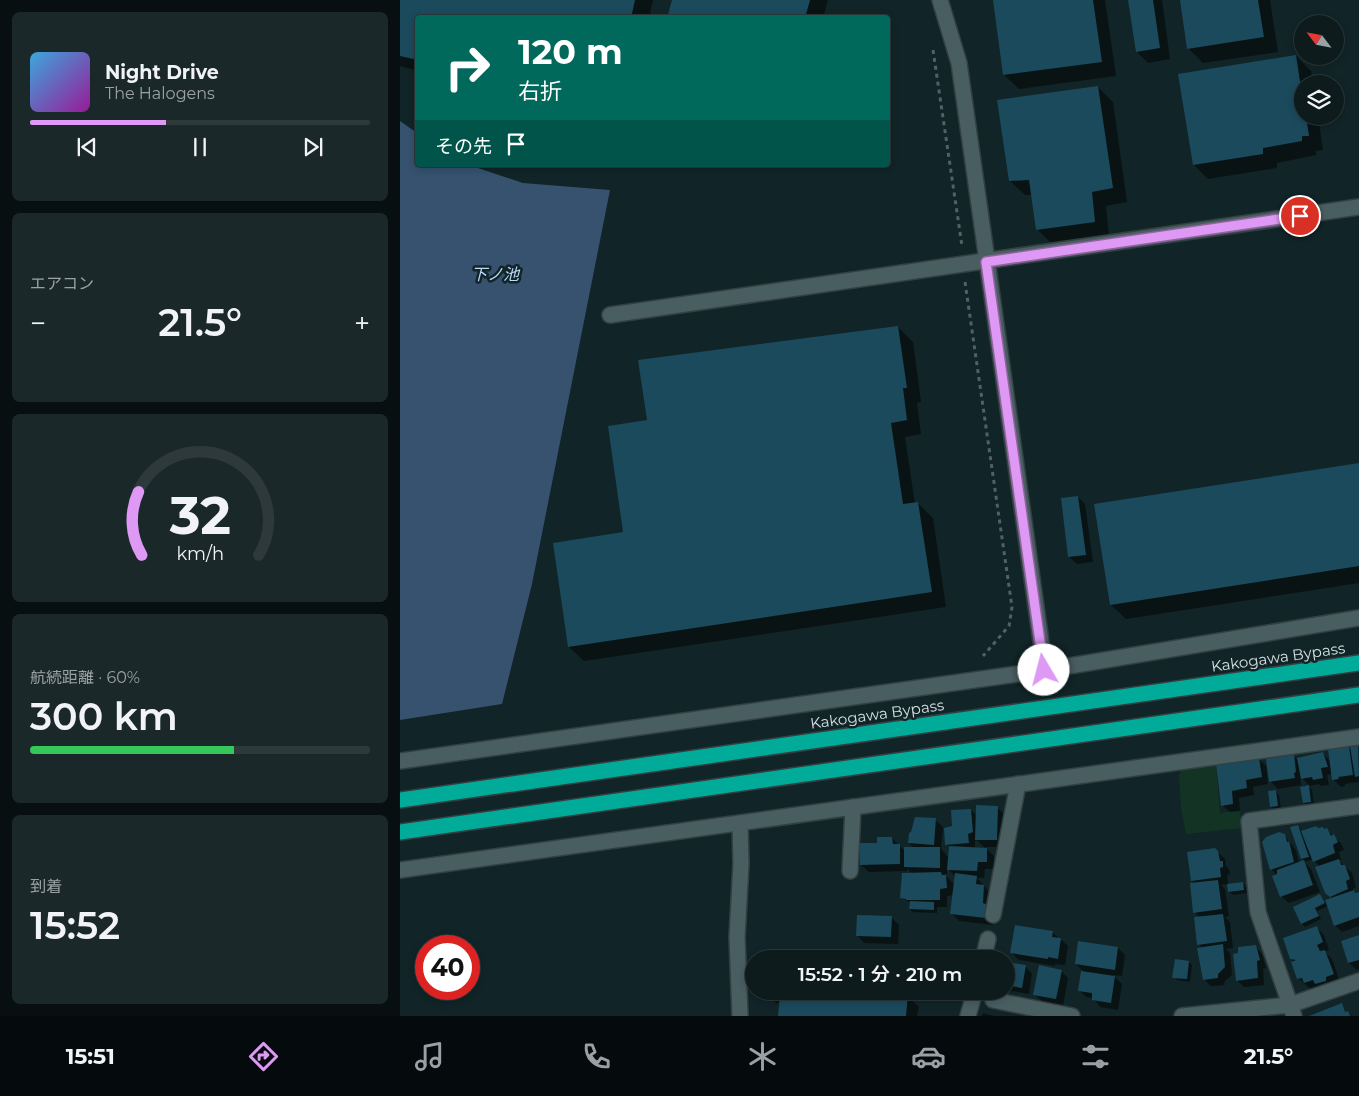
<!DOCTYPE html>
<html lang="ja">
<head>
<meta charset="utf-8">
<style>
	body { margin:0; font-family:Montserrat,"Noto Sans JP",sans-serif; background:#1b282a; color:#f1f3f6; height:100vh; display:flex; flex-direction:column; font-size:19px; white-space:nowrap }
	* { box-sizing:border-box; margin:0 }
	p { font-size:16px; color:#9aa1a4 }
	.icon { flex:none; width:28px; height:28px; fill:none; stroke:currentColor; stroke-width:2; stroke-linecap:round; stroke-linejoin:round }
	.map { position:relative; flex:1; overflow:hidden }
	.drawer { display:flex; flex-direction:column; gap:12px; padding:12px; background:#070f10; width:400px }
	.drawer>* { flex:none }
	.hud { position:absolute; left:15px; top:15px; width:475px; height:152px; border-radius:5px; box-shadow:0 2px 8px #0003,0 0 0 1px #2d393b; background:#00695c; color:#fff; overflow:hidden }
	.needle { width:32px; rotate:302deg }
	.fabs { position:absolute; left:894px; top:15px; display:grid; gap:10px }
	.fabs a { display:grid; place-items:center; width:50px; height:50px; border-radius:50%; background:#0d1b1d; box-shadow:0 2px 8px #0003,0 0 0 1px #2d393b; font-size:25px }
	.speed { position:absolute; left:15px; top:935px; display:flex; gap:10px; font-size:25px; font-weight:700; text-align:center }
	.speed>* { display:grid; place-content:center; width:65px; height:65px; border-radius:50%; background:#0d1b1d; box-shadow:0 2px 8px #0003,0 0 0 1px #2d393b; line-height:1 }
	.speed .limit { border:8px solid #d22; background:#fff; color:#111 }
	.pin { position:absolute; display:grid; place-items:center; width:42px; height:42px; color:#fff; margin:-21px; border:2px solid #fff; border-radius:50%; box-shadow:0 1px 5px #0007 }
	.me { position:absolute; width:55px; margin:-28px; rotate:352deg; stroke-linejoin:round; filter:drop-shadow(0 0 4px #0008) }
	.turn { display:flex; align-items:center; gap:18px; height:105px; padding:0 20px; font-size:22px }
	.turn .icon { width:65px; height:65px; stroke-width:2.5 }
	.turn b { display:block; font-size:35px; line-height:42px }
	.then { display:flex; align-items:center; height:48px; padding:0 20px; background:#0003; gap:10px; font-size:19px }
	.big { font-size:38px; font-weight:600; line-height:1.1 }
	.drawer .widget { flex:1; display:flex; flex-direction:column; justify-content:center; gap:8px; min-width:0; padding:0 18px; border-radius:8px; background:#1b282a }
	.drawer .dial { align-items:center; gap:0 }
	.dial svg { height:130px; overflow:visible; fill:none; stroke:#2d393b; stroke-width:7; stroke-linecap:round; text-anchor:middle }
	.dial text { fill:#f1f3f6; stroke:none }
	.song { display:flex; align-items:center; gap:15px }
	.cover { width:60px; height:60px; border-radius:8px; background:linear-gradient(135deg,hsl(200 70% 55%),hsl(300 70% 35%)) }
	.played { height:5px; border-radius:2px; background:linear-gradient(90deg,#dd99f4 40%,#2d393b 40%) }
	.keys { display:flex; justify-content:space-around; direction:ltr }
	.heat { display:flex; justify-content:space-between; align-items:center; font-size:28px; direction:ltr }
	.charge { height:8px; border-radius:4px; background:linear-gradient(90deg,#34c759 60%,#2d393b 0) }
	.trip { position:absolute; left:345px; top:950px; width:270px; height:50px; border-radius:25px; background:#0d1b1d; box-shadow:0 2px 8px #0003,0 0 0 1px #2d393b; font-weight:600; line-height:50px; text-align:center }
	.tab-bar { display:flex; height:80px; justify-content:space-around; align-items:center; background:#050b0c; color:#9aa1a4 }
	.tab-bar .icon { width:35px; height:35px }
	.tab-bar .selected { color:#dd99f4 }
	.tab-bar b { font-size:22px; color:#f1f3f6 }
	main { display:flex; flex:1; min-height:0 }
	.map>svg:first-child { display:block }
</style>
</head>
<body>
<main>
<section class="drawer">
<div class="widget">
<div class="song"><i class="cover"></i><div><b>Night Drive</b><p>The Halogens</p></div></div>
<div class="played"></div>
<div class="keys"><svg class="icon" aria-label="previous" viewBox="0 0 24 24"><path d="M18 5L8 12l10 7zM5 5v14"/></svg><svg class="icon" aria-label="pause" viewBox="0 0 24 24"><path d="M8 5v14M16 5v14"/></svg><svg class="icon" aria-label="next" viewBox="0 0 24 24"><path d="M6 5l10 7-10 7zM19 5v14"/></svg></div>
</div>
<div class="widget"><p>エアコン</p>
<div class="heat"><a>−</a><b class="big">21.5°</b><a>+</a></div>
</div>
<div class="widget dial"><svg viewBox="0 0 100 80">
<path d="M14 69A42 42 0 1 1 86 69"/>
<path d="M14 69A42 42 0 0 1 12 30" stroke="#dd99f4"/>
<text x="50" y="56" font-size="32" font-weight="700">32</text>
<text x="50" y="72" font-size="11">km/h</text>
</svg></div>
<div class="widget"><p>航続距離 · 60%</p><b class="big">300 km</b><div class="charge"></div></div>
<div class="widget"><p>到着</p><b class="big">15:52</b></div>
</section>
<div class="map">
<svg width="959" height="1016" viewBox="0 0 959 1016">
	<rect width="100%" height="100%" fill="#112427"/>
	<!-- green -->
	<polygon fill="#133324" points="816,765 820,813 840,810 842,828 786,834 781,808 779,775 781,770"/>
	<!-- water -->
	<polygon fill="#36526f" points="0,121 17,133 18,165 69,165 123,183 210,190 132,584 102,704 0,720"/>
	<!-- shadow -->
	<g fill="#0007" fill-rule="evenodd">
		<polygon points="0,0 253,0 249,18 18,18 18,71 0,66"/>
		<polygon points="273,0 428,0 423,18 268,18"/>
		<polygon points="594,0 705,0 716,76 619,89 604,75"/>
		<polygon points="729,0 762,0 770,59 748,63 737,52"/>
		<polygon points="781,0 870,0 878,52 803,63 788,48"/>
		<polygon points="896,56 911,71 913,84 902,84 902,116 918,116 923,150 916,151 916,155 877,163 877,168 808,179 794,165"/>
		<polygon points="698,87 713,102 727,202 706,206 709,236 652,244 638,230 632,195 625,195 610,181"/>
		<polygon points="498,327 513,342 521,402 517,403 521,434 505,437 515,504 518,503 533,518 546,607 184,661 169,647 225,533 248,421"/>
		<polygon points="959,464 959,583 726,619 711,605"/>
		<polygon points="678,497 685,504 693,562 677,564 669,557"/>
		<polygon points="958,746 959,782 945,784 945,786 941,787 934,780 933,774 927,775 929,785 921,786 919,784 910,786 903,779 900,780 902,788 909,786 912,790 914,805 907,806 904,802 901,785 878,789 868,779 893,756 897,759 923,754 931,762 949,747 952,751"/>
		<polygon points="858,759 866,766 868,784 853,787 854,795 839,798 840,811 830,812 822,805 817,765"/>
		<polygon points="876,791 879,795 881,809 875,810 871,807"/>
		<path d="M598,808L605,815L604,847H585L594,856V869H585L584,878H577L591,894L595,913L593,925L559,921L551,913L554,895L547,896V907H537V913L513,912L510,909L511,903L502,898L512,874L507,868V871L469,872L461,865L478,844L492,838L505,851L514,848L509,843L535,820L543,827L541,849L549,858L550,848L547,844L553,827L571,810L577,816ZM577,840L586,849L575,848V841ZM547,868L556,877L555,885L544,874H547Z"/>
		<polygon points="898,827 902,832 927,830 941,843 944,850 939,852 941,860 939,861 952,873 956,887 953,889 954,893 959,894 959,926 942,932 935,925 928,906 917,911 921,919 905,927 902,924 920,895 925,902 933,899 926,892 920,867 913,859 904,862 911,869 920,892 889,903 881,896 877,875 871,869 884,835 896,850 899,863 905,861 902,859"/>
		<polygon points="817,852 825,859 826,866 829,869 830,874 827,875 828,884 821,885 825,889 829,916 825,917 830,922 833,948 826,949 830,953 832,975 824,982 825,985 811,986 804,979 802,948 799,944 800,918 795,912 795,884 792,881"/>
		<polygon points="843,883 846,887 847,893 833,895 829,891"/>
		<polygon points="491,917 499,925 498,944 464,943 457,935"/>
		<polygon points="917,928 924,935 929,950 925,952 932,959 940,982 912,990 898,978 894,962 891,959"/>
		<polygon points="652,932 668,946 665,965 655,964 655,966 619,960 612,953"/>
		<polygon points="959,937 959,969 957,970 949,963"/>
		<polygon points="855,946 862,954 866,968 863,969 864,985 844,987 837,980"/>
		<polygon points="718,948 725,955 722,976 713,975 722,984 718,1010 700,1007 693,998 686,997 679,990 685,973 676,964"/>
		<polygon points="789,962 792,965 790,982 777,980 774,977"/>
		<polygon points="606,963 625,966 632,974 629,994 606,990"/>
		<polygon points="661,971 668,978 663,1006 642,1001 634,994"/>
		<polygon points="468,991 507,996 519,1007 517,1016 379,1016 381,1003 376,1003 365,992"/>
		<polygon points="583,1013 593,1016 582,1016"/>
	</g>
	<!-- building -->
	<g fill="#1b4a5d">
		<polygon points="0,0 235,0 231,18 18,18 18,60 0,56"/>
		<polygon points="272,0 410,0 405,18 267,18"/>
		<polygon points="593,0 693,0 702,62 603,75"/>
		<polygon points="728,0 753,0 760,48 736,52"/>
		<polygon points="780,0 858,0 864,37 787,49"/>
		<polygon points="896,55 902,95 902,116 906,116 909,136 902,136 902,141 863,148 863,154 793,165 778,74"/>
		<polygon points="698,86 713,188 692,192 695,222 636,230 629,180 609,181 597,100"/>
		<polygon points="498,326 507,388 503,388 507,420 491,423 503,504 518,502 532,592 168,647 153,543 223,532 208,426 247,420 238,360"/>
		<polygon points="959,463 959,566 710,605 694,504"/>
		<polygon points="678,496 686,555 668,557 661,498"/>
		<polygon points="958,745 959,776 955,777 950,746"/>
		<polygon points="949,746 953,775 938,777 939,779 932,780 928,749"/>
		<polygon points="923,752 928,767 921,768 923,778 913,780 912,777 901,779 897,758"/>
		<polygon points="894,754 896,772 894,773 895,778 869,782 866,759"/>
		<polygon points="859,758 862,777 846,780 847,788 832,791 833,804 821,806 816,764"/>
		<polygon points="909,785 911,802 903,803 900,787"/>
		<polygon points="876,790 878,806 870,807 868,791"/>
		<polygon points="576,805 598,806 597,840 575,840"/>
		<polygon points="571,809 573,832 568,834 569,843 545,845 544,828 552,826 551,810"/>
		<polygon points="515,817 536,818 534,845 508,843 509,833 511,832"/>
		<polygon points="898,825 909,857 901,859 890,827"/>
		<polygon points="916,826 918,828 923,827 924,829 927,828 931,836 934,834 938,842 933,845 935,853 913,862 901,831"/>
		<polygon points="879,832 885,834 887,842 889,841 894,862 870,870 862,842 866,837"/>
		<polygon points="477,837 492,837 493,844 500,844 500,864 460,865 460,843 477,843"/>
		<polygon points="549,846 587,848 587,862 578,862 577,871 547,870"/>
		<polygon points="504,847 540,847 540,868 504,867"/>
		<polygon points="815,848 818,851 820,861 823,861 823,867 820,868 821,877 791,881 787,852"/>
		<polygon points="939,859 941,865 945,865 950,879 946,881 948,889 930,897 925,893 915,867"/>
		<polygon points="904,860 913,885 880,897 872,876 877,874 877,870"/>
		<polygon points="541,872 542,875 546,875 547,888 540,889 540,900 506,900 506,899 500,898 502,873"/>
		<polygon points="555,873 577,876 576,884 584,885 583,903 588,905 586,918 550,914"/>
		<polygon points="818,880 822,909 793,913 790,883"/>
		<polygon points="843,882 844,890 828,892 827,884"/>
		<polygon points="954,890 955,893 959,892 959,917 934,926 925,900"/>
		<polygon points="920,894 925,903 915,908 919,916 901,924 893,907"/>
		<polygon points="510,901 534,902 534,910 509,909"/>
		<polygon points="823,914 827,941 797,945 794,917"/>
		<polygon points="457,915 492,916 491,937 456,936"/>
		<polygon points="615,925 653,931 652,937 661,938 658,959 648,957 648,959 610,953"/>
		<polygon points="917,926 923,942 917,945 920,951 925,950 934,974 926,977 926,981 915,984 913,980 904,983 902,978 897,979 891,962 896,960 890,959 883,938"/>
		<polygon points="959,935 959,960 948,963 941,941"/>
		<polygon points="678,941 718,947 715,970 675,964"/>
		<polygon points="823,944 825,967 818,974 818,978 803,980 797,948"/>
		<polygon points="856,945 860,960 857,961 858,978 836,981 833,954 838,953 838,947"/>
		<polygon points="775,959 789,961 787,979 772,978"/>
		<polygon points="606,962 626,965 622,988 606,985"/>
		<polygon points="639,965 662,970 656,999 633,995"/>
		<polygon points="681,971 715,976 711,1003 692,1000 692,993 678,991"/>
		<polygon points="366,991 479,991 508,994 506,1016 378,1016 380,994"/>
		<polygon points="942,1003 945,1012 948,1011 950,1016 909,1016"/>
	</g>
	<g fill="none" stroke-linecap="round" stroke-linejoin="round">
		<defs>
			<g id="minor">
				<polyline points="540,0 559,63 645,670"/>
				<polyline points="210,315 959,207"/>
				<polyline points="0,761 645,670 959,618"/>
				<polyline points="0,870 959,737"/>
				<polyline points="450,871 453,807"/>
				<polyline points="593,915 618,784"/>
				<polyline points="583,959 588,939"/>
				<polyline points="593,1000 672,1016"/>
				<polyline points="340,1016 337,937 341,864 340,823"/>
				<polyline points="568,1016 575,991"/>
				<polyline points="782,1016 890,1005 959,981"/>
				<polyline points="894,1016 858,912 849,821 959,806"/>
			</g>
			<g id="highway">
				<polyline points="0,800 959,663"/>
				<polyline points="0,832 959,695"/>
			</g>
		</defs>
		<!-- minor casing -->
		<use href="#minor" stroke="#334042" stroke-width="18"/>
		<!-- highway casing -->
		<use href="#highway" stroke="#334042" stroke-width="18"/>
		<!-- path -->
		<g stroke="#516164" stroke-width="3" stroke-dasharray="4 4" stroke-linecap="butt">
			<polyline points="533,50 562,246"/>
			<polyline points="565,282 612,607 609,626 583,656"/>
		</g>
		<!-- minor -->
		<use href="#minor" stroke="#495e61" stroke-width="15"/>
		<!-- highway -->
		<use href="#highway" stroke="#00ab9a" stroke-width="15"/>
	</g>
	<g fill="none" stroke-linecap="round" stroke-linejoin="round">
		<defs>
			<polyline id="route" points="644,670 586,262 900,216"/>
		</defs>
		<!-- route casing -->
		<use href="#route" stroke="#90639f" stroke-width="12"/>
		<!-- route -->
		<use href="#route" stroke="#dd99f4" stroke-width="9"/>
	</g>
	<g text-anchor="middle" dominant-baseline="central" stroke-width="5" stroke-linejoin="round" paint-order="stroke">
		<!-- street labels -->
		<g font-size="15" fill="#d4e0e1" stroke="#112427">
			<text transform="translate(878 657) rotate(-8)">Kakogawa Bypass</text>
			<text transform="translate(477 714) rotate(-8)">Kakogawa Bypass</text>
		</g>
		<!-- water labels -->
		<g font-size="16" font-style="italic" fill="#bbd8f7" stroke="#112427">
			<text x="95" y="274">下ノ池</text>
		</g>
	</g>
</svg>
<div class="fabs">
<a><svg class="needle" viewBox="-14 -14 28 28"><path d="M0-13l5 13h-10z" fill="#e53935"/><path d="M0 13l5-13h-10z" fill="#9aa1a4"/></svg></a>
<a><svg class="icon" aria-label="layers" viewBox="0 0 24 24"><path d="M12 4l9 5-9 5-9-5zM3 14l9 5 9-5"/></svg></a>
</div>
<div class="speed"><div class="limit">40</div></div>
<div class="pin" style="left:900px;top:216px;background:#d93025"><svg class="icon" aria-label="arrive" viewBox="0 0 24 24"><path d="M6 21V4h12l-3 4 3 4H6"/></svg></div>
<svg class="me" style="left:644px;top:670px" viewBox="-20 -20 40 40"><circle r="19" fill="#fff"/><path d="M0-13L10 11 0 6-10 11z" fill="#dd99f4"/></svg>
<div class="trip">15:52 · 1 分 · 210 m</div>
<div class="hud">
<div class="turn"><svg class="icon" aria-label="right" viewBox="0 0 24 24"><path d="M7 20v-9h11M14 6l5 5-5 5"/></svg><div><b>120 m</b>右折</div></div>
<div class="then">その先<svg class="icon" aria-label="arrive" viewBox="0 0 24 24"><path d="M6 21V4h12l-3 4 3 4H6"/></svg></div>
</div>
</div>
</main>
<nav class="tab-bar">
<b>15:51</b>
<svg class="icon selected" aria-label="directions" viewBox="0 0 24 24"><path d="M12 3l9 9-9 9-9-9zM9 14v-3h6M13 9l2 2-2 2"/></svg>
<svg class="icon" aria-label="music" viewBox="0 0 24 24"><path d="M9 18V5l10-2v13"/><circle cx="6" cy="18" r="3"/><circle cx="16" cy="16" r="3"/></svg>
<svg class="icon" aria-label="phone" viewBox="0 0 24 24"><path d="M5 4h4l2 5-3 2q2 4 5 5l2-3 5 2v4C11 20 4 13 5 4z"/></svg>
<svg class="icon" aria-label="climate" viewBox="0 0 24 24"><path d="M12 3v18M4 7l16 10M4 17L20 7"/></svg>
<svg class="icon" aria-label="car" viewBox="0 0 24 24"><path d="M5 17H2v-5l4-1 3-4h7l3 4 3 1v5h-3M9 17h6M6 11h13"/><circle cx="7" cy="17" r="2"/><circle cx="17" cy="17" r="2"/></svg>
<svg class="icon" aria-label="filters" viewBox="0 0 24 24"><path d="M4 7h16M4 17h16"/><circle cx="9" cy="7" r="2"/><circle cx="15" cy="17" r="2"/></svg>
<b>21.5°</b>
</nav>
</body>
</html>
